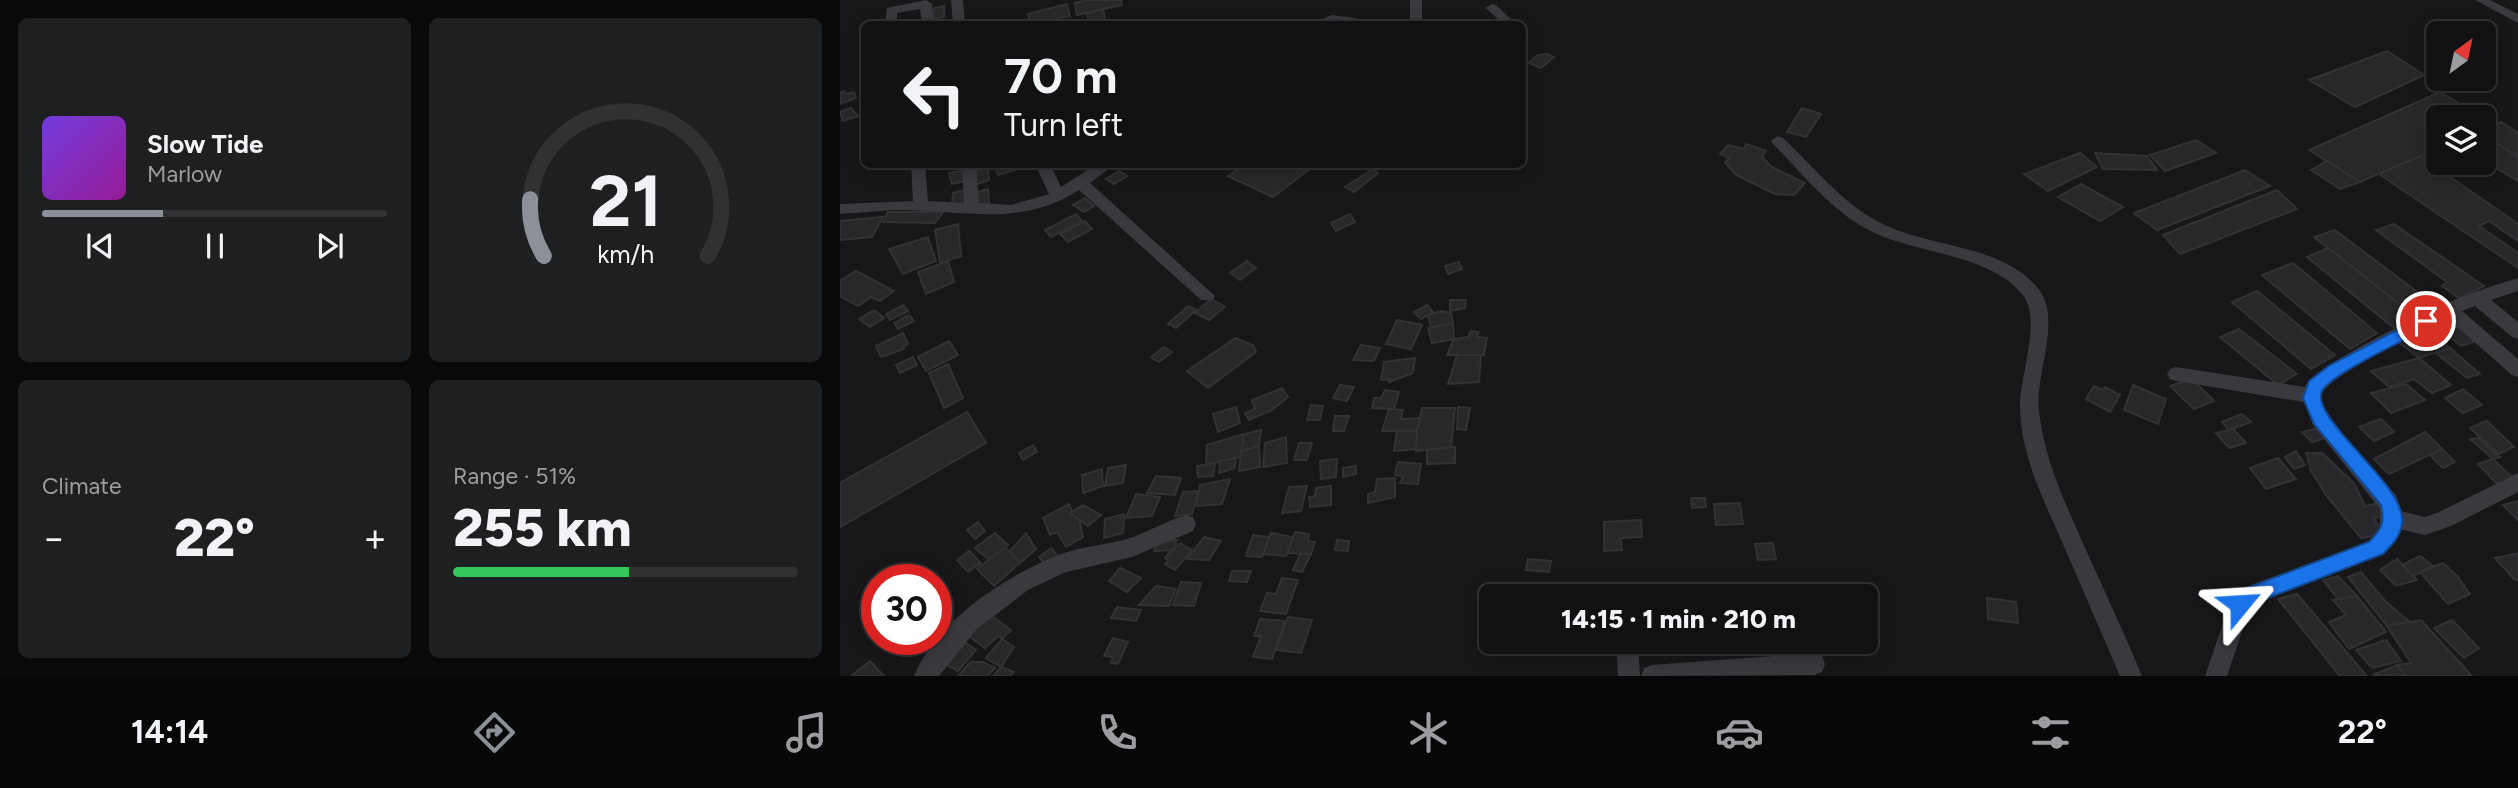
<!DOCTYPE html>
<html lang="en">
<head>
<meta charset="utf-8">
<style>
	body { margin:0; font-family:Figtree,sans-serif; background:#1e1f21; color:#f1f3f6; height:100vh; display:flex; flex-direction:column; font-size:26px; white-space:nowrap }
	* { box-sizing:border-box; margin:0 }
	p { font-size:23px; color:#9c9da0 }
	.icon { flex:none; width:38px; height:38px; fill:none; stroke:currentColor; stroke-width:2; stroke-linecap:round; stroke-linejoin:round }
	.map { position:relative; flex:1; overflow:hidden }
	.sheet { display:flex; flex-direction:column; gap:18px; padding:18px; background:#09090a; width:840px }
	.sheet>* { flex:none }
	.top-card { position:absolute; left:21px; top:21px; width:665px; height:147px; border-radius:10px; box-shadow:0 4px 18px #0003,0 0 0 2px #303133; background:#111113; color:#f1f3f6; overflow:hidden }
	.needle { width:46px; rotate:33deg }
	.buttons { position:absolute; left:1586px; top:21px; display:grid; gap:14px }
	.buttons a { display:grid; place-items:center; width:70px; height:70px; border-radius:10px; background:#111113; box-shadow:0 4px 18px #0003,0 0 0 2px #303133; font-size:35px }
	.speed { position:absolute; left:21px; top:564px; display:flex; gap:14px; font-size:35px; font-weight:700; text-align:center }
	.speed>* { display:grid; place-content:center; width:91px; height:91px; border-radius:50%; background:#111113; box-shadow:0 4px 18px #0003,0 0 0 2px #303133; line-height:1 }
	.speed .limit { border:10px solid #d22; background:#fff; color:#111 }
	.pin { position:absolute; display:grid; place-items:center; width:60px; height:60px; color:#fff; margin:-30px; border:4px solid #fff; border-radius:50%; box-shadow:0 2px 7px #0007 }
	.me { position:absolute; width:77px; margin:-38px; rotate:63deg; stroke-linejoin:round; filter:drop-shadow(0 0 5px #0008) }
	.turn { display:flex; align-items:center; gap:24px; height:147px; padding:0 28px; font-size:32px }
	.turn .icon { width:91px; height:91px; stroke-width:2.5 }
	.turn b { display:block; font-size:49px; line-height:60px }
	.big { font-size:52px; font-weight:800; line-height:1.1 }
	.sheet .tile { flex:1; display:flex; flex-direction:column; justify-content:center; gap:10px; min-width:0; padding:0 24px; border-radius:10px; background:#1e1f21 }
	.sheet .dial { align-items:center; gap:0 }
	.dial svg { height:182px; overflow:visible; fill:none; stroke:#303133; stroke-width:7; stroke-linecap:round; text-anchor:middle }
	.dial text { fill:#f1f3f6; stroke:none }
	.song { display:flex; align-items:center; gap:21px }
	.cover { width:84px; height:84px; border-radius:10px; background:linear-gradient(135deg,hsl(260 70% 55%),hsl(300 70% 35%)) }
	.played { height:7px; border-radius:4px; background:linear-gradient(90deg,#8c9099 35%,#303133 35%) }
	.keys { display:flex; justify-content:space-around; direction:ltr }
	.heat { display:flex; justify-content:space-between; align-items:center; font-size:38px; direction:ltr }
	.charge { height:10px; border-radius:5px; background:linear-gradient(90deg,#34c759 51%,#303133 0) }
	.sheet .tiles { flex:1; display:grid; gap:18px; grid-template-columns:repeat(2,1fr) }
	.trip { position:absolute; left:639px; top:584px; width:399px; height:70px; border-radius:10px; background:#111113; box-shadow:0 4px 18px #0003,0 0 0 2px #303133; font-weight:800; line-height:70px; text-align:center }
	.tab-bar { display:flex; height:112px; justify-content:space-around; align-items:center; background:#070708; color:#9c9da0 }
	.tab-bar .icon { width:49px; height:49px }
	.tab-bar .on { color:#8c9099 }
	.tab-bar b { font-size:32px; color:#f1f3f6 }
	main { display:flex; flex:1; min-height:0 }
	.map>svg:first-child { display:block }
</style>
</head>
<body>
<main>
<section class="sheet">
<div class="tiles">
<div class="tile">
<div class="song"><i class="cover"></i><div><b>Slow Tide</b><p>Marlow</p></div></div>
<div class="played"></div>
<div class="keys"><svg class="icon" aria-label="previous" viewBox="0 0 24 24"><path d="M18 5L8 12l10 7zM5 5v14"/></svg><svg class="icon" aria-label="pause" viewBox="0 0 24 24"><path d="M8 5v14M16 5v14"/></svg><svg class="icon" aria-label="next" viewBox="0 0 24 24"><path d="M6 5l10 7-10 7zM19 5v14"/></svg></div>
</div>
<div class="tile dial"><svg viewBox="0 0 100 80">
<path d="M14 69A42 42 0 1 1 86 69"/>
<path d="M14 69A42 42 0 0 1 8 44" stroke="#8c9099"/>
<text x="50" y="56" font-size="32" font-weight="700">21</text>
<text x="50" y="72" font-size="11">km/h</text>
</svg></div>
<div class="tile"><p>Climate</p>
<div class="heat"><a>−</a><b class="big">22°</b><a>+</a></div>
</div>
<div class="tile"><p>Range · 51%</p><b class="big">255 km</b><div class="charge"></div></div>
</div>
</section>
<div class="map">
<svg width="1678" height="676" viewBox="0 0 1678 676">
	<rect width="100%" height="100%" fill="#171719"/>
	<!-- building -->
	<g fill="#28272a" stroke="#323135" stroke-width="2">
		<polygon points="247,0 281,0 282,5 237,15 235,3"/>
		<polygon points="227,4 230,16 190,24 188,14"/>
		<polygon points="104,6 104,17 93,19 94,8"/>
		<polygon points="263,9 265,19 249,23 247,13"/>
		<polygon points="1547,51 1584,75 1515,107 1469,80"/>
		<polygon points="707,54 714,57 701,68 689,63 698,55"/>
		<polygon points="4,91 6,94 14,92 16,98 0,104 0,93"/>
		<polygon points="1600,92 1642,117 1598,117 1598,149 1520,182 1469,150"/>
		<polygon points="11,108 18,116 3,121 0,112"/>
		<polygon points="962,108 981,114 966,137 947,132"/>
		<polygon points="1661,122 1678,133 1678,157 1643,134 1643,131"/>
		<polygon points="1643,134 1678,157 1678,181 1643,160"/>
		<polygon points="1356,140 1376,153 1325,171 1310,155"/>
		<polygon points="906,144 926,151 922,157 932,167 965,183 954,195 935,194 896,175 885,163 889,158 880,154 888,145 904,149"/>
		<polygon points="1240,153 1257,167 1208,191 1184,174"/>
		<polygon points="1255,153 1307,156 1317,170 1263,169"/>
		<polygon points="1580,156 1678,224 1678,241 1649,221 1639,226 1678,253 1678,268 1539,174"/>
		<polygon points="1487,161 1520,182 1500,189 1471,170"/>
		<polygon points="155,164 184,164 185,167 158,175"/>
		<polygon points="398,164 467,164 472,167 433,197 388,176 397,170 393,168"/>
		<polygon points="148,168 149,180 135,185 133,172"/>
		<polygon points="533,169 538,173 514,192 505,187"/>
		<polygon points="1405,170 1430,186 1317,230 1294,213"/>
		<polygon points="121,171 125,181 112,184 109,173"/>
		<polygon points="279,171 287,176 274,184 266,179"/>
		<polygon points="1241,184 1283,207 1260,221 1218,197"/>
		<polygon points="129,189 128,203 112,205 113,193"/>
		<polygon points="148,189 149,208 135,208 134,193"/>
		<polygon points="1437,190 1457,209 1340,254 1323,235"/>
		<polygon points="245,198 254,206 244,212 233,205"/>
		<polygon points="48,212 103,212 95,223 43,222"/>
		<polygon points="236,214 242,221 211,237 205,230"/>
		<polygon points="510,214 515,222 496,231 491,223"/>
		<polygon points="43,217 32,237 0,240 0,221"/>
		<polygon points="245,221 252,229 228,242 220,234"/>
		<polygon points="118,224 121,256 100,263 95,230"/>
		<polygon points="1554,224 1644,286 1619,298 1602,286 1607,282 1536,230"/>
		<polygon points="1495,230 1596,306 1576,317 1474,237"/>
		<polygon points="88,237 96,261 63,274 49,249"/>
		<polygon points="1488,248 1576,317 1554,328 1467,257"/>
		<polygon points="108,261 114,282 86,294 78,272"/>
		<polygon points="407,261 416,268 400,280 390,273"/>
		<polygon points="619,262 622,269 608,274 605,266"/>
		<polygon points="1453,263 1537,333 1510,349 1422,275"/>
		<polygon points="16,271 54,291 40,301 31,297 18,306 0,296 0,281"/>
		<polygon points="1417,291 1495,355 1471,369 1392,302"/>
		<polygon points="371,299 385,307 369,320 355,313"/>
		<polygon points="610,300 626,300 625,308 610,311"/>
		<polygon points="63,305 68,311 50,320 46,314"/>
		<polygon points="587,305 593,312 581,319 574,312"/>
		<polygon points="348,306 356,310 336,328 328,324"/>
		<polygon points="34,310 44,318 30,327 19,319"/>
		<polygon points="601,311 611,313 613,323 591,328 588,315"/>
		<polygon points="69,315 74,321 58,329 54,323"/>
		<polygon points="557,320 582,325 571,349 546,344"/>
		<polygon points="613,323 614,339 592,343 588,328"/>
		<polygon points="1620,326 1636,341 1621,346 1604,332"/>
		<polygon points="1399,329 1457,374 1438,385 1380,337"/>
		<polygon points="1586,330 1610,348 1579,358 1557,341"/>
		<polygon points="631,331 639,332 637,337 647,338 644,355 607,355 614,339 628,337"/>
		<polygon points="63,333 68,344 63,347 64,349 41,357 36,346"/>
		<polygon points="395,338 413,345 416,352 368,388 347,371"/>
		<polygon points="109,341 118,355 86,371 78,357"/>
		<polygon points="521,345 540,348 534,361 513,360"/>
		<polygon points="324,347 332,352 319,362 311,357"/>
		<polygon points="1610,348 1640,374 1627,378 1596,353"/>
		<polygon points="617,355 641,355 639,382 608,384"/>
		<polygon points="73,357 77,365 60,373 56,365"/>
		<polygon points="575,358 573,373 549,382 549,379 541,380 544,362"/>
		<polygon points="1579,358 1611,385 1592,393 1574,379 1549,387 1531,371"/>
		<polygon points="108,364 123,398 104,408 89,373"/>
		<polygon points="1352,379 1374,401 1354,409 1330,386"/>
		<polygon points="1566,384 1585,400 1551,413 1531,393"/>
		<polygon points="500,385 514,387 507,401 493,398"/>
		<polygon points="1293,385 1326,399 1318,424 1284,410"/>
		<polygon points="1254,386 1263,390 1265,387 1280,395 1270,412 1246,399"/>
		<polygon points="442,388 448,397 432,410 409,420 405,413 415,409 412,400"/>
		<polygon points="1623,389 1642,405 1623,413 1605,398"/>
		<polygon points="545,390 559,392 554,409 532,408 534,398 541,398"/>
		<polygon points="471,405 483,406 480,420 467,420"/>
		<polygon points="396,407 400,423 378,432 373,414"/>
		<polygon points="618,407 630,408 626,430 617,429"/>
		<polygon points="582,408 615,408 611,447 576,451 577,429"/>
		<polygon points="549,409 563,410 561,419 580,418 577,431 542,431"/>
		<polygon points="127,412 146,443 0,527 0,483"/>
		<polygon points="1402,414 1411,422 1389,430 1382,422"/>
		<polygon points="495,416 509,416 504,431 493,431"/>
		<polygon points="1541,419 1554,432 1534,441 1519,427"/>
		<polygon points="1647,421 1674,447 1658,454 1630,428"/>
		<polygon points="1479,428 1488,437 1472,442 1462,432"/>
		<polygon points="1393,429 1406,443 1389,448 1376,433"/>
		<polygon points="421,430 419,446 401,451 404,434"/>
		<polygon points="557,431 577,431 576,449 554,451"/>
		<polygon points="1585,432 1602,449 1549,474 1534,459"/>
		<polygon points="404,434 400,457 366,465 367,445"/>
		<polygon points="446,437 447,463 423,467 425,443"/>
		<polygon points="1638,438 1660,457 1653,459 1630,439"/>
		<polygon points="459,443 472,443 467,460 454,460"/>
		<polygon points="193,445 197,452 183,460 179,453"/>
		<polygon points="419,446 420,467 399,471 401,451"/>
		<polygon points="615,447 615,463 587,464 587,450"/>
		<polygon points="1602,449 1615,462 1603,468 1590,455"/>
		<polygon points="1456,451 1465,465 1454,469 1445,457"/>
		<polygon points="1466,453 1482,453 1514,483 1525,506 1539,503 1547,513 1534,519 1546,534 1521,538 1486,495 1471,471"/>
		<polygon points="396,458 395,468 379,473 380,461"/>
		<polygon points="1438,458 1456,479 1426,489 1410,468"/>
		<polygon points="497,459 496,477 481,479 480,461"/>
		<polygon points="1653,459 1676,481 1660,487 1638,464"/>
		<polygon points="558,462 581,464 578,484 560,483 563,476 555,475"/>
		<polygon points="375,463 373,476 358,477 357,466"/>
		<polygon points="286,465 283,483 265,486 268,468"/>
		<polygon points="516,466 516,474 503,477 503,468"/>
		<polygon points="262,469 263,486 243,493 242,475"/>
		<polygon points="316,476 341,478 335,495 307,493"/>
		<polygon points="555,478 555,497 528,503 528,494 535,492 537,479"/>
		<polygon points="390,479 382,504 357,506 360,485"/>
		<polygon points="467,486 461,511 442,513 449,487"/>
		<polygon points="491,486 491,505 470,507 469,497 475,496 476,488"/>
		<polygon points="359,491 352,514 335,516 343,492"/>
		<polygon points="296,494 320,497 312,516 286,518"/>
		<polygon points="851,498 865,498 866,507 852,508"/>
		<polygon points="1678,501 1678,520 1663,505"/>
		<polygon points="900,503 903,524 876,525 874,504"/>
		<polygon points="229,504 232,511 230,513 239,519 243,537 226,547 217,532 210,535 203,518"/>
		<polygon points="243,505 261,515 248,526 230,513"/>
		<polygon points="284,514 283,533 264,538 265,519"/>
		<polygon points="801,520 802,537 781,538 782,550 764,551 764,522"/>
		<polygon points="138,522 145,531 135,539 127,530"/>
		<polygon points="455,532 469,534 468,541 475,542 471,554 447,553"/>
		<polygon points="155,533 168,545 149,560 135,548"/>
		<polygon points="186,533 196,549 180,563 169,552"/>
		<polygon points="431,533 453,537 446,556 423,554"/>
		<polygon points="413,535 429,537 422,557 406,556"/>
		<polygon points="364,537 381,541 369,560 347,559"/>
		<polygon points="337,540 333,550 314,551 318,541"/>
		<polygon points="497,540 509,541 508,551 495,550"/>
		<polygon points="340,543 352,550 335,570 325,564 328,561 325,557"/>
		<polygon points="933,543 936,559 918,560 915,544"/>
		<polygon points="165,547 180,563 154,586 137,569"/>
		<polygon points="212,548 218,557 205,565 199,557"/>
		<polygon points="129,551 141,563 128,572 117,560"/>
		<polygon points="1678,553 1678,580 1675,580 1655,558"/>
		<polygon points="460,554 471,554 462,572 453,570"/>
		<polygon points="1580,556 1593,566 1573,576 1562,565"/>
		<polygon points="688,559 711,561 709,572 686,570"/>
		<polygon points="1557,559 1573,576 1577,580 1556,586 1540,570"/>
		<polygon points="1603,563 1617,576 1630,594 1608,604 1580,572"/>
		<polygon points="280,568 301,578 287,592 269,581"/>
		<polygon points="392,571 411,571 407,582 389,581"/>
		<polygon points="1521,572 1545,601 1571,623 1547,626 1508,577"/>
		<polygon points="1498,576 1517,596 1498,599 1483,580"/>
		<polygon points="442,578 458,580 446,614 420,611 427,593 436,594"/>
		<polygon points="341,582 361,583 354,606 333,605"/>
		<polygon points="316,586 336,589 329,606 299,605"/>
		<polygon points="1457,594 1527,676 1500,676 1438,599"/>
		<polygon points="1517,596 1546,632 1509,649 1489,622 1506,615 1493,600"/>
		<polygon points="1147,598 1176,602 1178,623 1148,619"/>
		<polygon points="277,607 301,610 296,621 271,618"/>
		<polygon points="145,611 171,630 162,639 158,636 145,648 127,635"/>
		<polygon points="448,617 472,620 461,653 436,650"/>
		<polygon points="106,618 117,622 101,642 96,639 96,629"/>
		<polygon points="420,619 445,621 432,659 413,657 421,636 414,636"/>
		<polygon points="1581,620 1632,676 1566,676 1557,665 1571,663 1547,626"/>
		<polygon points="1612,620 1639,648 1624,658 1594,628"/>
		<polygon points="273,638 288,642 278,664 271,663 273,657 264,656"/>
		<polygon points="162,639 174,647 161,667 146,658"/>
		<polygon points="1546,640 1561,661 1532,668 1516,650"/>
		<polygon points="123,641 136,650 118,671 105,664"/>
		<rect x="800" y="642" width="18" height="9"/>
		<polygon points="30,661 44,676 11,676"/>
		<polygon points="131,662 143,662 155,668 147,676 118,676"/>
		<polygon points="1557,665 1566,676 1533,675"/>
		<polygon points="161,667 174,672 170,676 153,676"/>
	</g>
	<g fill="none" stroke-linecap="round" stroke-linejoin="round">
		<!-- minor -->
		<g fill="#39393e" fill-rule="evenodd">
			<polygon points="86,0 92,4 94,24 82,24 80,9 57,13 57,24 45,24 47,8"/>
			<polygon points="111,0 123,0 125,24 113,24"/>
			<rect x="570" y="0" width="12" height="24"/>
			<polygon points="1635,0 1650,0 1678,14 1678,23"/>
			<polygon points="652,4 656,5 676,24 663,24 646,8"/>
			<polygon points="492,15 528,20 534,24 470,24"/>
			<path d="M938,136L943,138C975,168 1006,208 1047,226C1096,248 1160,245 1197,287C1224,318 1194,375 1199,411C1205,461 1222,495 1242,541C1262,586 1283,630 1302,676H1280C1261,632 1242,588 1223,544C1204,501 1181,456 1180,408C1179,377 1203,319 1182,294C1150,255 1082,254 1037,234C995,216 964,175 933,144L931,141Z"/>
			<path d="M71,164H85L88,201L124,203L122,164H136L139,203L171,205L209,194L195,164H210L221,187L257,164H275L250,183L375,296L373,300H361L239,190C179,229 121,209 54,210C36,211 18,213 0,214V204L73,201Z"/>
			<path d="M1678,278V291L1651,300L1678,322V339L1672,337L1635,306L1622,311L1678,359V377L1672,375L1607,318C1587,329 1481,378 1481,397C1482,416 1541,477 1556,495L1561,511L1585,517L1599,512L1678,473V492L1611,526L1585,535L1559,529L1543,555L1421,601L1409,611L1387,676H1365L1392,597L1406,587L1529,541L1540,527V509L1473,425L1464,402L1336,381L1330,379L1327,374L1330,369L1336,367L1465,387C1473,367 1582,314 1607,303C1630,293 1654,285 1678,278Z"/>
			<path d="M346,515L353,517L356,524L353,531L292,557L226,572L188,590L137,629L99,676H74C97,620 169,573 224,553C244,546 266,545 287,539C307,533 325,521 346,515Z"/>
			<polygon points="776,642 798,642 800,676 778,676"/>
			<polygon points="974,653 982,656 985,664 982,672 974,675 801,676 804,668 812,665"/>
		</g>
	</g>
	<!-- route -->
	<path fill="#1a73e8" stroke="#114b97" stroke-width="2" d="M1586,315L1592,317L1594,321L1592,326C1571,337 1490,374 1482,391C1469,417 1561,482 1562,518C1563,534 1553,544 1543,554L1420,601L1400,613L1393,611L1390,604L1393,597L1407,588L1529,542C1542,529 1545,522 1541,505L1474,424L1463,398L1469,381L1490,365Z"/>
</svg>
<div class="buttons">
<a><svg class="needle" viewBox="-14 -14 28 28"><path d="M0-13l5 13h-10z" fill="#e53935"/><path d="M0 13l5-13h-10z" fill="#9c9da0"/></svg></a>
<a><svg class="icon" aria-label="layers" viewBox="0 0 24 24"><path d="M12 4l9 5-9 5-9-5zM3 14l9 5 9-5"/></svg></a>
</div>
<div class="speed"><div class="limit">30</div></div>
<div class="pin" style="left:1586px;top:321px;background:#d93025"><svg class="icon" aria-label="arrive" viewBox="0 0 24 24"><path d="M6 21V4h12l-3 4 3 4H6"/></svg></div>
<svg class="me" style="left:1400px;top:604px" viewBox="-20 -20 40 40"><path d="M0-17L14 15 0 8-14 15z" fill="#1a73e8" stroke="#fff" stroke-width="4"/></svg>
<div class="trip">14:15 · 1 min · 210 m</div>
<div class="top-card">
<div class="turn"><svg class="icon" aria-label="left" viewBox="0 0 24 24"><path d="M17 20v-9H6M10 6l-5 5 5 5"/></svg><div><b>70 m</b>Turn left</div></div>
</div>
</div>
</main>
<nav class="tab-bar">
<b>14:14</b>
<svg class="icon on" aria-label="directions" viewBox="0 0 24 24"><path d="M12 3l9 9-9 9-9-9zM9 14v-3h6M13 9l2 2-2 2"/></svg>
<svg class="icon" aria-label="music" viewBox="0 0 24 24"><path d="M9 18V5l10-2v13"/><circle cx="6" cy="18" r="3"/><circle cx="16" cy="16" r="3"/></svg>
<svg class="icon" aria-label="phone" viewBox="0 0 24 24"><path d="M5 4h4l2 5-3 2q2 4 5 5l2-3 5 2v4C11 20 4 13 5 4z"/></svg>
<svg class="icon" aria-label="climate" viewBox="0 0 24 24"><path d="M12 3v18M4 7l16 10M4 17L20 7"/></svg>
<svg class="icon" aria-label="car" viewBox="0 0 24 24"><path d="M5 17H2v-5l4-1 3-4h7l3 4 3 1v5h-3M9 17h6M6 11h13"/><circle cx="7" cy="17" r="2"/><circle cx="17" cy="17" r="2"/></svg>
<svg class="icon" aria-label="filters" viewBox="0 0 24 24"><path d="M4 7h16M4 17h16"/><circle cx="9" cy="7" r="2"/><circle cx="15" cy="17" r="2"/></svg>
<b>22°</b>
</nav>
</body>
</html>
